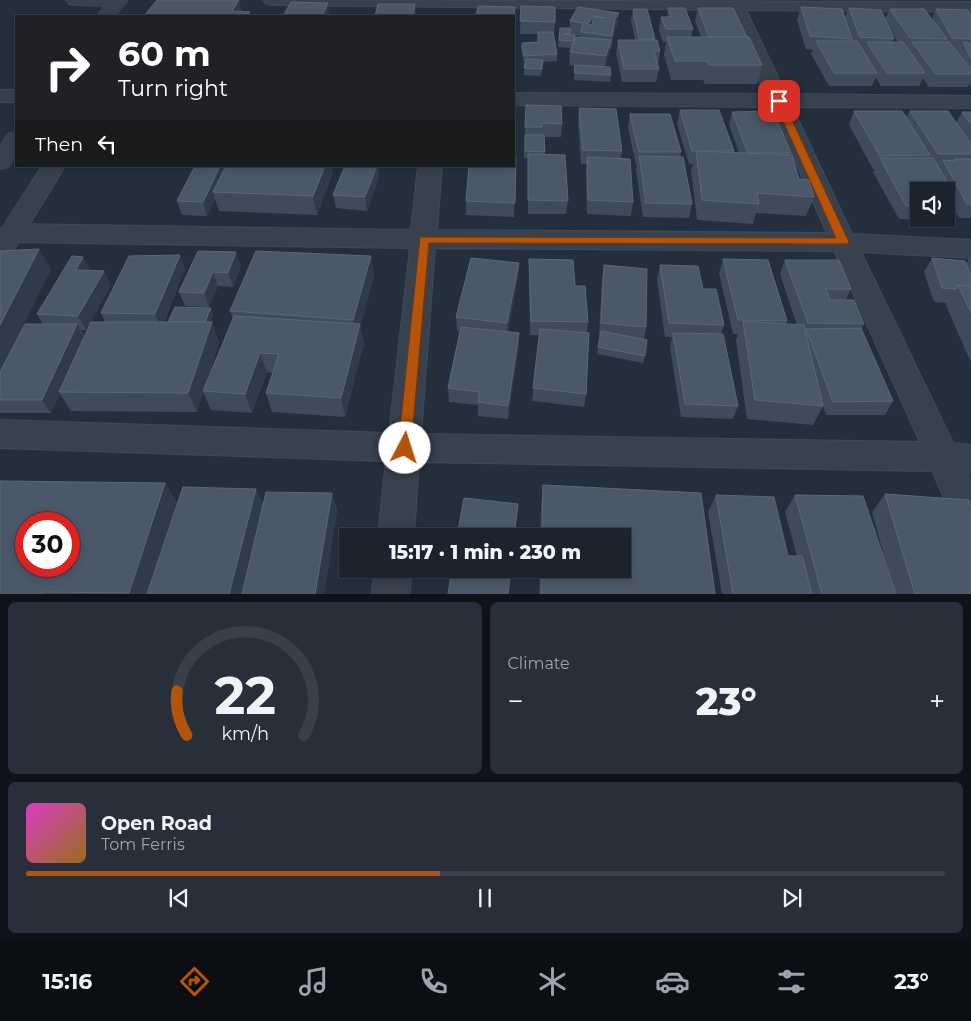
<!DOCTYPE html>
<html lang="en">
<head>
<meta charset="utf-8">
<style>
	body { margin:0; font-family:Montserrat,sans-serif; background:#282f3a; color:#f1f3f6; height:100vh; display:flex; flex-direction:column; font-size:19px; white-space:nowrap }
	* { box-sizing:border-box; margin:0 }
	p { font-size:16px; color:#a0a4aa }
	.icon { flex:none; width:28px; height:28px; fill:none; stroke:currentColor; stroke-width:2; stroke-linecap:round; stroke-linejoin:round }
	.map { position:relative; height:594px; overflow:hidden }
	.sheet { display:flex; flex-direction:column; gap:8px; padding:8px; background:#0f1319; flex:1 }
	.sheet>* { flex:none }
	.hud { position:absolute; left:15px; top:15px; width:500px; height:152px; border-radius:0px; box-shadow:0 2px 8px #0003,0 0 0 1px #39404a; background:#202124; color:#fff; overflow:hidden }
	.tools { position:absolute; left:910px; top:182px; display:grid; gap:10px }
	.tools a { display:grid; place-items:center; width:45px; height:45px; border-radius:0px; background:#1b232e; box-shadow:0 2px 8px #0003,0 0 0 1px #39404a; font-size:25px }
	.speed { position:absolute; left:15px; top:512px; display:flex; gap:10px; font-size:25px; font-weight:700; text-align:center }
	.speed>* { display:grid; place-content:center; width:65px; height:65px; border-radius:50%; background:#1b232e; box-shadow:0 2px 8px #0003,0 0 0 1px #39404a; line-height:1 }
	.speed .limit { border:8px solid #d22; background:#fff; color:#111 }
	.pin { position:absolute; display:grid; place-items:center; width:42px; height:42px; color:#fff; margin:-21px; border-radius:10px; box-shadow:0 2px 8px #0006 }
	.me { position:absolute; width:55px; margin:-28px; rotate:5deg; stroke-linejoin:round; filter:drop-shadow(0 0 4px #0008) }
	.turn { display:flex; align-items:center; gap:18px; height:105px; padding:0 20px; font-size:22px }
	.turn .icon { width:65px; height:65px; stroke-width:2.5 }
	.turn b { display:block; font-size:35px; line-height:42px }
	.then { display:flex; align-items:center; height:48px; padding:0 20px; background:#0003; gap:10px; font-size:19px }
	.big { font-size:38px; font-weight:800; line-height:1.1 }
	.sheet .card { flex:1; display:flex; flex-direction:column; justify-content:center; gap:8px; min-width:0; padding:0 18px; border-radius:8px; background:#282f3a }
	.sheet .dial { align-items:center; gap:0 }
	.dial svg { height:130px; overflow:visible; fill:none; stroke:#39404a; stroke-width:7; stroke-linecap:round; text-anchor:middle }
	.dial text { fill:#f1f3f6; stroke:none }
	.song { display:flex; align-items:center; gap:15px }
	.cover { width:60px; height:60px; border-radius:8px; background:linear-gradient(135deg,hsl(310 70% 55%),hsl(40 70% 35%)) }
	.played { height:5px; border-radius:2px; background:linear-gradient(90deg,#b45309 45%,#39404a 45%) }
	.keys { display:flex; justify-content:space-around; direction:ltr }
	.heat { display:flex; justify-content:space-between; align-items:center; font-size:28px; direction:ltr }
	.sheet .tiles { flex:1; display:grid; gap:8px; grid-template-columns:1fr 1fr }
	.card:last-child { grid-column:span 2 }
	.trip { position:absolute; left:339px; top:528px; width:292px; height:50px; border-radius:0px; background:#1b232e; box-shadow:0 2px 8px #0003,0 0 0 1px #39404a; font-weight:800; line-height:50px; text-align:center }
	.tabs { display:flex; height:80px; justify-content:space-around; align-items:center; background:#0b0e12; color:#a0a4aa }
	.tabs .icon { width:35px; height:35px }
	.tabs .on { color:#b45309 }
	.tabs b { font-size:22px; color:#f1f3f6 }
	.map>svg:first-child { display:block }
</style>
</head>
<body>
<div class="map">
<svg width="971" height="594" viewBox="0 0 971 594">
	<rect width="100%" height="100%" fill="#242f3e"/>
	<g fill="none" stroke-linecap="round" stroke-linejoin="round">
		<defs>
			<g id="minor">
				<polygon points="66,0 126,0 127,1 124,5 118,6 75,5 69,4"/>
				<path d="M263,0L971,2V12L746,10L786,94L971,96V108L792,107L852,234L971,240V258L861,252L953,443L971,445V473H967L971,482V535L959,530L932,471L419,462L414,536H378L386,461L0,448V420L389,433L410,248L12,242L3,239L0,232L3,227L12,224L411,230L418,166H442L437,230L827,233L771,107L514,105V93L765,94L728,10L272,5L266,4ZM435,248L834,251L920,442L421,434Z"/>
				<rect x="0" y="90" width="16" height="12"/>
				<polygon points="375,569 411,569 410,594 372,594"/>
			</g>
			<g id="tertiary">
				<polygon points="109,0 127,0 115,16 97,16"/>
				<polygon points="16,132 16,155 8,167 0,169 0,146 8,134"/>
				<polygon points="42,166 65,166 9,258 0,261 0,231"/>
			</g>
		</defs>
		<!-- minor casing -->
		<use href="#minor" stroke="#414a57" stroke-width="2"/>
		<!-- tertiary casing -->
		<use href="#tertiary" stroke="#414a57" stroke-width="2"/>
		<!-- minor -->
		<use href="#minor" fill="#38414e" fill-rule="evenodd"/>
		<!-- tertiary -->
		<use href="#tertiary" fill="#38414e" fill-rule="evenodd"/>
	</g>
	<!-- wall -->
	<g fill="#3f4b5c" fill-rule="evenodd">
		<polygon points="521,6 555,22 554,35 557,54 557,61 543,62 541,76 524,75 525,62 524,62 521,49 522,43 538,42 538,34 520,34"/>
		<path d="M578,7L619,13L617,26L614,32L611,49H610L605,67L611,75L610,82L574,80L575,66L569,65L570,52L571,48L558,47L560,28H570V21ZM570,34L580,36V37H575Z"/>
		<path d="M801,7L845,18L849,8L885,19L890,9L932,19L936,9L971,16V86L970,84L968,87H929L923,78L919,86H881L876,77L872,86H829L811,54L813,50L806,49L797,20ZM890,30L898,42H892L894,39Z"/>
		<polygon points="668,8 693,29 691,37 701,37 695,21 698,8 747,37 762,65 757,84 705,84 703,80 671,80 664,55 666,42 663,42 659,30 661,17 667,17"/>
		<polygon points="633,9 655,39 660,51 658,64 659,69 656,82 622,82 616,53 618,40 635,40 631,21"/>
		<polygon points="526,105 562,124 561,137 545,137 545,155 568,201 566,214 528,214 528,158 524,158"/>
		<polygon points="579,108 622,151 621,159 633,202 631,216 587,214 586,171 587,164 581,164 578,122"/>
		<polygon points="680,110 734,151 733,152 739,153 729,125 732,112 791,153 790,155 799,179 814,197 806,216 756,213 753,224 697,220 691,170 693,164 689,164 677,124"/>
		<path d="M854,111L906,118L910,111L956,123L962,112H971V218H959L954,209L948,220L899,219L873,172L875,169H873L849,125ZM919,191H946V219H919Z"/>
		<polygon points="630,114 681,152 680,157 692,204 689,218 643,217 636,170 637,165 636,165 628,128"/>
		<polygon points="516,156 514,217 466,215 466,201"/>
		<polygon points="195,166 333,172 317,215 219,211 215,199 207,216 182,215 177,201"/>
		<polygon points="345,166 378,166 379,178 367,211 336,208 333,195"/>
		<polygon points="0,251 51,269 1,370 43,324 37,314 111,285 86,330 81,330 85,337 105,322 101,313 180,255 185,269 164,322 168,322 211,308 213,315 211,322 219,342 206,384 233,319 230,311 371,256 374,276 360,326 364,343 345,417 272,412 266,393 273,373 267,372 252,413 211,410 203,392 197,412 71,411 60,394 51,413 0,413"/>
		<polygon points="198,251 241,266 233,287 218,286 209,307 185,306 179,292"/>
		<polygon points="970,257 971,257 971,363 946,305 947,303 934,302 924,272 932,258 966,264"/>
		<polygon points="529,259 575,286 588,322 587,333 586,394 584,407 532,401 539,335 530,335 529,273"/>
		<polygon points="723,259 787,321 786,324 797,325 780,274 785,260 851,289 846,300 864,324 861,329 893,401 885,415 826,415 823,406 813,425 747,419 736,340 738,334 733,334 719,273"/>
		<polygon points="519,263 518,277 508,331 519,333 519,346 508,419 478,416 478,405 449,402 448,388 460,331 457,331 456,317"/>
		<polygon points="604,265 646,327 644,339 645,356 643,363 597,354 600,337 599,336 602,279"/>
		<polygon points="660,265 703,289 724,325 721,334 738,406 733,419 681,417 670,347 672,337 665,337 657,279"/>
		<polygon points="165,483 177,504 256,489 263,504 332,493 337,510 324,594 0,594"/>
		<polygon points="543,485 715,594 539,594 540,569 622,569 622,536 540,536 541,507"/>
		<polygon points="885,494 971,594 722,594 708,512 716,495 788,556 797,556 785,512 795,495 889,574 872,512"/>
	</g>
	<!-- shaded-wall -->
	<g fill="#2f3b4b">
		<polygon points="239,0 243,16 232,11"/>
		<polygon points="328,3 329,16 322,16"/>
		<polygon points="415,4 416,16 413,16"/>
		<polygon points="619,13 617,26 614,32 611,49 615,19"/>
		<polygon points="593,16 591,28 588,24"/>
		<polygon points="611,40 609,53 605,70 606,56"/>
		<polygon points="220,166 229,166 213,192 215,199 207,216 203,202"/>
		<polygon points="325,166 332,166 333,172 317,215 313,196"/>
		<polygon points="373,166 378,166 379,178 367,211 365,197"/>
		<polygon points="39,249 51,269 0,372 0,325"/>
		<polygon points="236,252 241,266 233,287 228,273"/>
		<polygon points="180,255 185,269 161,328 155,314"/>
		<polygon points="371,256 374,276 360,326 364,343 345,417 341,398 357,338 353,320"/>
		<polygon points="83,257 91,271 76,270"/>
		<polygon points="519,263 518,277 507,336 507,323"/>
		<polygon points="104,271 111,285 86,330 78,316"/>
		<polygon points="213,272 218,286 209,307 204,293"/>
		<polygon points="211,308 213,315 207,331 205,324"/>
		<polygon points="212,322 219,342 197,412 188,393"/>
		<polygon points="77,324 85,338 59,392 60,394 51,413 42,400"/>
		<polygon points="519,333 519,346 508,419 508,406"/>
		<polygon points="260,353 267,372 252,413 245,394"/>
		<polygon points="165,483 178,504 150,594 129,594 129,593"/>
		<polygon points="256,489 264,507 242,594 229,594"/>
		<polygon points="332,493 337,510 324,594 315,594"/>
	</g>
	<!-- building -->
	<g fill="#4b5868" stroke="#5c6777" fill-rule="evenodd">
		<polygon points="157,0 239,0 232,11 250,12 247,16 144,16"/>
		<polygon points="291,2 328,3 322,16 283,16"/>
		<polygon points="378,4 415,4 413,16 375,16"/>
		<polygon points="478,6 515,7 514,21 514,16 476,16"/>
		<polygon points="521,6 555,7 555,22 520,21"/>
		<path d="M578,7L619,13L615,19L612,36L581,32L583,23L570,21ZM593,16L606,18L594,17L592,25L588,24Z"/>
		<polygon points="801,7 842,9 852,39 810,36"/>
		<polygon points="668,8 685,8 693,29 666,29 661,17 671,17"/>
		<polygon points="698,8 733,8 747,37 709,37"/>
		<polygon points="849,8 881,10 894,39 860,37"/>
		<polygon points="633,9 647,9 655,39 639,39"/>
		<polygon points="890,9 924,9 947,39 910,38"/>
		<polygon points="936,9 968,10 971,16 971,39 952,38"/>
		<polygon points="560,28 570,28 570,33 563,34 575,35 574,41 559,40"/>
		<polygon points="538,32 553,32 557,54 524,56 522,43 538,42"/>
		<polygon points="575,37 611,40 606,56 570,52"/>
		<polygon points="667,37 749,37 762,65 709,65 707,61 675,61"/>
		<polygon points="618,40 657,40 660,51 654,51 659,69 624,69"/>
		<polygon points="816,41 857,41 877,73 834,73"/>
		<polygon points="867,42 903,42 925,73 887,73"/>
		<polygon points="912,42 949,42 971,69 971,74 936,74"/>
		<polygon points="963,42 971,43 971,59"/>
		<polygon points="526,59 543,60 542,69 524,68"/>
		<polygon points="575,65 610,67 611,75 574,73"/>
		<polygon points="526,105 561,106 562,124 542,123 542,127 525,127"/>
		<polygon points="579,108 616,109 622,151 583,150"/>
		<polygon points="680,110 719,110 734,151 692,151"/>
		<polygon points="773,111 791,153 748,153 732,112"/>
		<polygon points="854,111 902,111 930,155 880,156"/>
		<polygon points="910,111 948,111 971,144 971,154 938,154"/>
		<polygon points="962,112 971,112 971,124"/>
		<polygon points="630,114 670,114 681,152 639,152"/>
		<polygon points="525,135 544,135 545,152 525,151"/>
		<polygon points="696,151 792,155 799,179 809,180 814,197 757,193 759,204 702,200"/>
		<polygon points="528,154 565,155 568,201 528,200"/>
		<polygon points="514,156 516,156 515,203 466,201 469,166 514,166"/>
		<polygon points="639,156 683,157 692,204 646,203"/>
		<polygon points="587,157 630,159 633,202 588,200"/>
		<polygon points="880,158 933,158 949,184 942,184 956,206 946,206 946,191 919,191 919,206 906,206"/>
		<polygon points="955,159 971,159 971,204 967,204 943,160 956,161"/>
		<polygon points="195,166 220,166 203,202 177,201"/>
		<polygon points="226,166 325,166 313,196 213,192"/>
		<polygon points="345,166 377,166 365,197 333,195"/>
		<polygon points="39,249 0,325 0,251"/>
		<polygon points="198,251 236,252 228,273 213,272 204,293 179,292"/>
		<polygon points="256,251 371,256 353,320 230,311"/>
		<polygon points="180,255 155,314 101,313 129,256"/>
		<polygon points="72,256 83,257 76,270 104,271 78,316 37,314"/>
		<polygon points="471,258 519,263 507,323 456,317"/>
		<polygon points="932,258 965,261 971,277 971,286 958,285 956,289 942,288"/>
		<polygon points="529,259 573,260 575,286 585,286 588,322 531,321"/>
		<polygon points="723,259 768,260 787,321 738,320"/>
		<polygon points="785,260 839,260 851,289 826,289 830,300 854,300 864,324 808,323"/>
		<polygon points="604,265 647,269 646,327 601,323"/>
		<polygon points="660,265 698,266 703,289 716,289 724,325 669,323"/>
		<polygon points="958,285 971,286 971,313"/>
		<polygon points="175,307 211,308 205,322 168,322"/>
		<polygon points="234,316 360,324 341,398 266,393 279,354 260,353 245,394 203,391"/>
		<polygon points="743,321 804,325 823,406 755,400"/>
		<polygon points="91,322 212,322 188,393 59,392"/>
		<polygon points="25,324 77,324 42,400 0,400 0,372"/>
		<polygon points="461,327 519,333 508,406 478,402 480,392 448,388"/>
		<polygon points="861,328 893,401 833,402 806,329"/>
		<polygon points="540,329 589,333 586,394 533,388"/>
		<polygon points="601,331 647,340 645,356 598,347"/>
		<polygon points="673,333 723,334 738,406 685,404"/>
		<path d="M0,481L165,483L129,593L43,592V594H0ZM26,524H69V566H26Z"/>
		<polygon points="543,485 701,493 715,594 541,594 542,569 622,569 622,536 542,536"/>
		<polygon points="183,487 256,489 229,594 147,594"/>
		<polygon points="266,492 332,493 315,594 242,594"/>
		<polygon points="885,494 969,500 971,506 971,594 915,594"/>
		<polygon points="716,495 774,497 788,556 802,556 812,594 733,594"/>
		<polygon points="795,495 863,496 896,594 822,594"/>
		<polygon points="464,498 518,504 514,536 457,536"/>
		<polygon points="452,569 511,569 508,594 448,594"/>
	</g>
	<!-- route -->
	<polygon fill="#b45309" stroke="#753606" points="779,98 783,101 849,242 847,244 429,243 411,448 409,452 405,454 400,452 398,448 420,237 836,238 774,101"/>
</svg>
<div class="tools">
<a><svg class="icon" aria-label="sound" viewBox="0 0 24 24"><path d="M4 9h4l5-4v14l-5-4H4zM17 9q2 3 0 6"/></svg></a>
</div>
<div class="speed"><div class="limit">30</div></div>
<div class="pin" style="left:779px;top:101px;background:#d93025"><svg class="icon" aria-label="arrive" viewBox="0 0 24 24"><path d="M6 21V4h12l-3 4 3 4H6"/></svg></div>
<svg class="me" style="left:405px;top:448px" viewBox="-20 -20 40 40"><circle r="19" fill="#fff"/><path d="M0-13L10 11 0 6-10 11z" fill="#b45309"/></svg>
<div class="trip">15:17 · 1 min · 230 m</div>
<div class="hud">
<div class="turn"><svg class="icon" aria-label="right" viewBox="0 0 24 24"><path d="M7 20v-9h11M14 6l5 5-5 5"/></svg><div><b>60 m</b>Turn right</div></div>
<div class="then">Then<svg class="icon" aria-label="left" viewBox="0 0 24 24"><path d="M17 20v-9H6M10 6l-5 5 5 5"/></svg></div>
</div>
</div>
<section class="sheet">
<div class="tiles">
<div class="card dial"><svg viewBox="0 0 100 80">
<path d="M14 69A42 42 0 1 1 86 69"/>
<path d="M14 69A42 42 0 0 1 8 42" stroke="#b45309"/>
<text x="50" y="56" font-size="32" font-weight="700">22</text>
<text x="50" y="72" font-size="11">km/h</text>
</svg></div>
<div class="card"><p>Climate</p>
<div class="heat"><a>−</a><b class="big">23°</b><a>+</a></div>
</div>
<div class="card">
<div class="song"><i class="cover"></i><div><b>Open Road</b><p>Tom Ferris</p></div></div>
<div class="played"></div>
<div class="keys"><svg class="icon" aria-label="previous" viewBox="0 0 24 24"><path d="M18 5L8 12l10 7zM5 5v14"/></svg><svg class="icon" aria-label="pause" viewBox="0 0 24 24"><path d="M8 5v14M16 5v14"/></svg><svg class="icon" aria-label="next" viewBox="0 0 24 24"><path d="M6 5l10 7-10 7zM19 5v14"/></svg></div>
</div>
</div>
</section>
<nav class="tabs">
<b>15:16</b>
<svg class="icon on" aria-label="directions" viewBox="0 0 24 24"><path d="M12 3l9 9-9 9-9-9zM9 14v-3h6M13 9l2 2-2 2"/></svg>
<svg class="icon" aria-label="music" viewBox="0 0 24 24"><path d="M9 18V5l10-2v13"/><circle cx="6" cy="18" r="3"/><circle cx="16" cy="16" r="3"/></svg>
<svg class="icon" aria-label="phone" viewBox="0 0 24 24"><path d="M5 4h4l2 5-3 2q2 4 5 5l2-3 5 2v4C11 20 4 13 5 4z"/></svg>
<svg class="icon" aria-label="climate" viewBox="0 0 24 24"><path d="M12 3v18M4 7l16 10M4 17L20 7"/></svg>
<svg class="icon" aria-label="car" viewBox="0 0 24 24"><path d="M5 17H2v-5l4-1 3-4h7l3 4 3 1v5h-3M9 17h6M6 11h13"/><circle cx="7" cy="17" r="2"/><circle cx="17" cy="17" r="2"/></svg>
<svg class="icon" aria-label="filters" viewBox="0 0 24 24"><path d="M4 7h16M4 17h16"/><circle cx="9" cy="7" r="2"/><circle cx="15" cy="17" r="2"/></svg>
<b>23°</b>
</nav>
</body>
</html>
